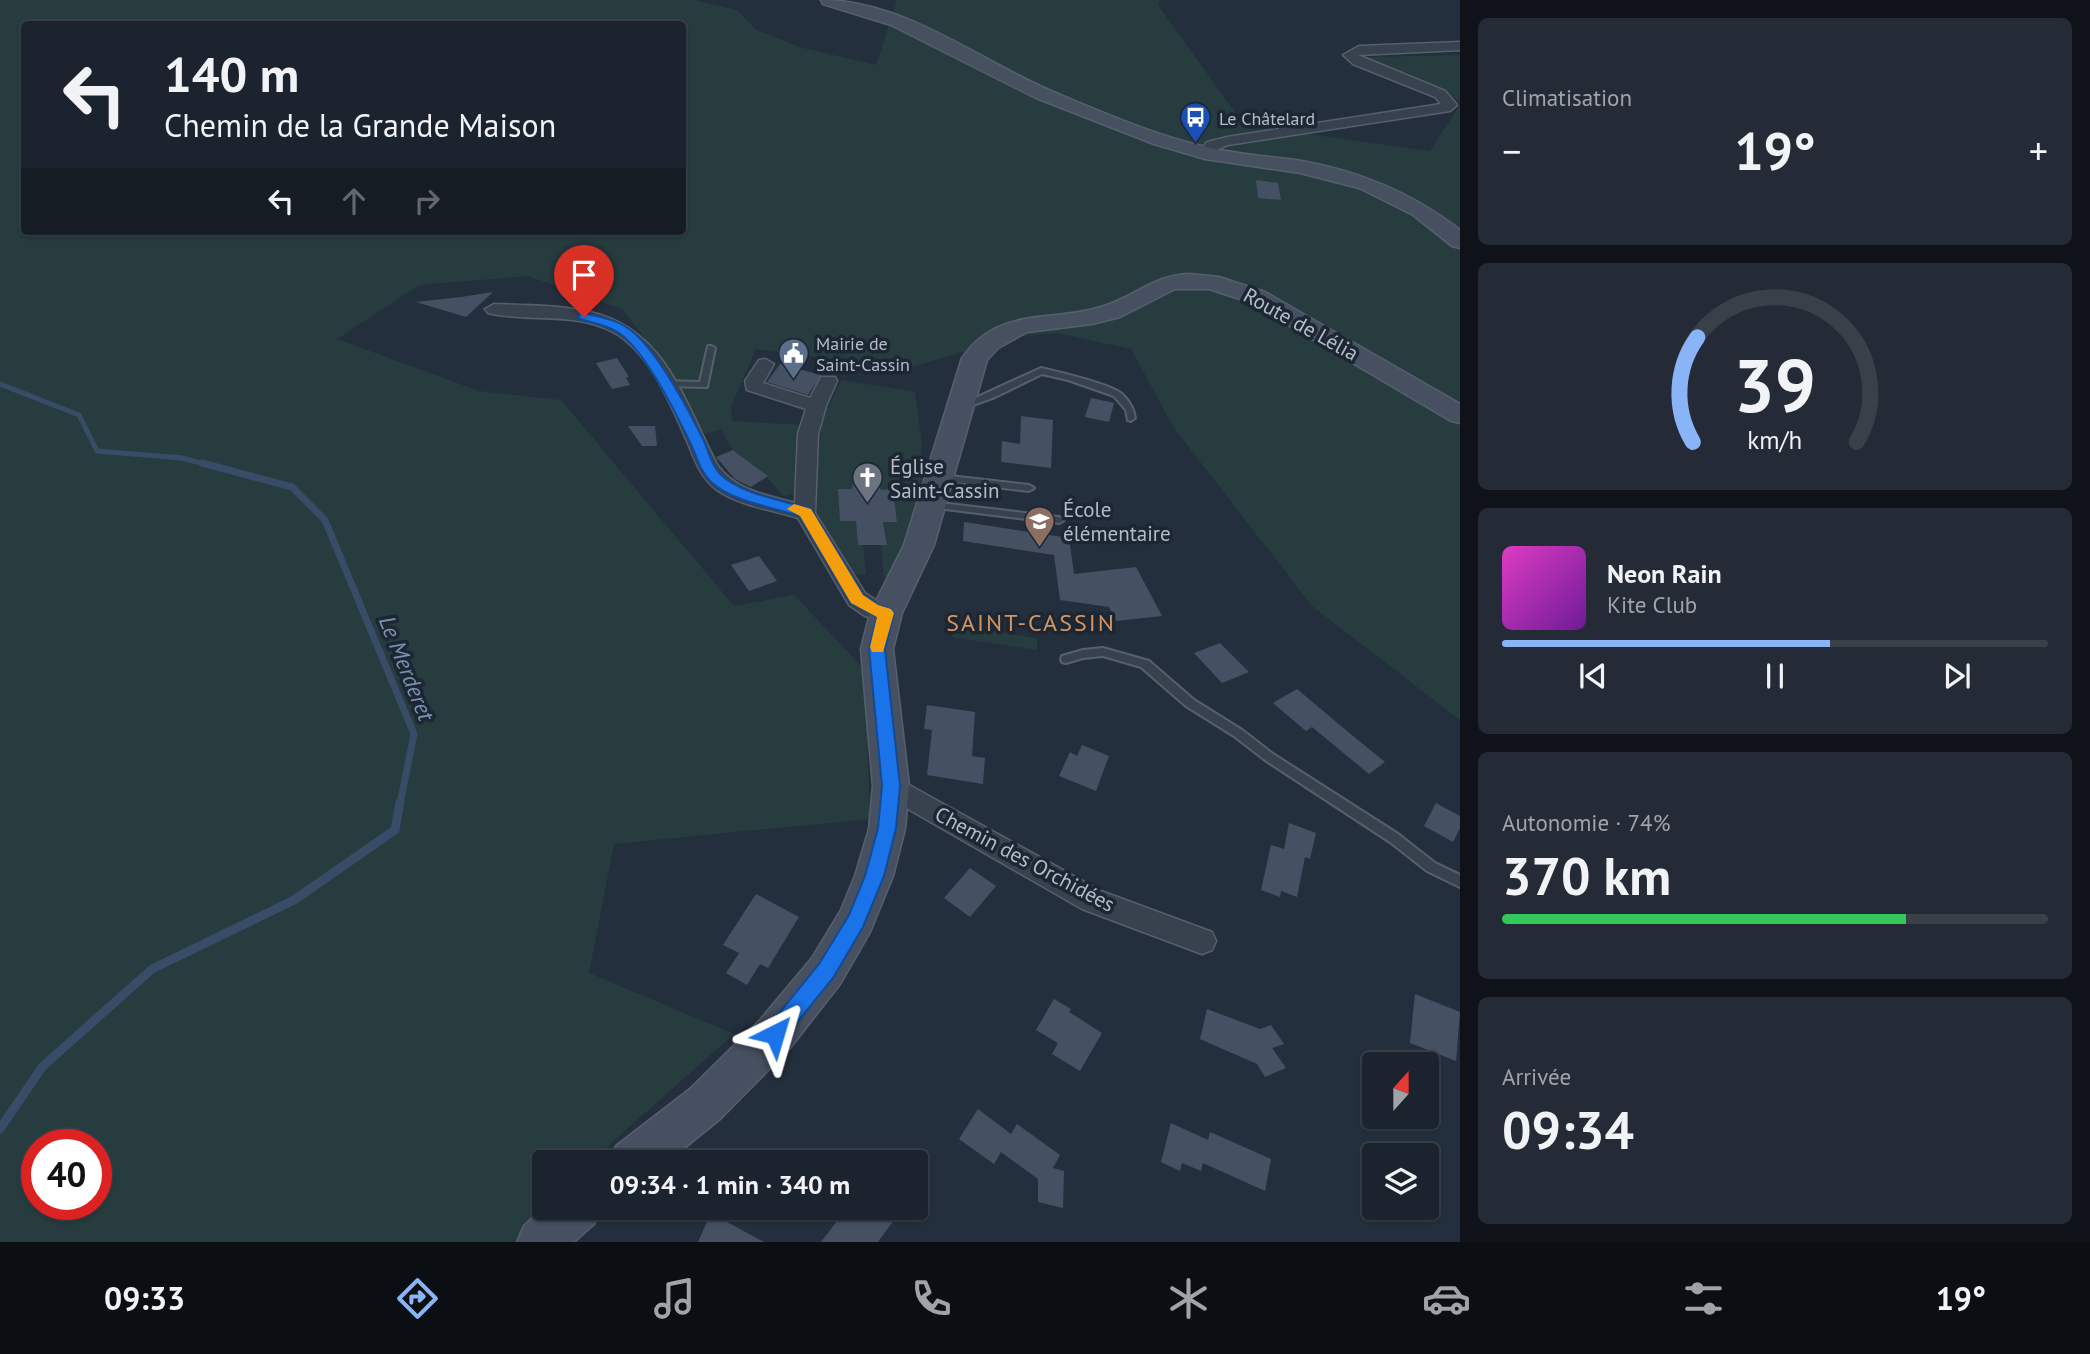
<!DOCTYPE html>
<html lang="fr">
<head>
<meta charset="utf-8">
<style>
	body { margin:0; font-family:"PT Sans",sans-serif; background:#242b36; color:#f1f3f6; height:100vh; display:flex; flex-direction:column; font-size:26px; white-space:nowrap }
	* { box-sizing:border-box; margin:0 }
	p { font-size:23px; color:#a0a4aa }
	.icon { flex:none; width:38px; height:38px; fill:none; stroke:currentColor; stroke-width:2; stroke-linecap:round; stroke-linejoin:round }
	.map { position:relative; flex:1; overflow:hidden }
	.sheet { display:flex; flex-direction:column; gap:18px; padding:18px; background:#0f1319; width:630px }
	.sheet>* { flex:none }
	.banner { position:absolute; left:21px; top:21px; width:665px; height:214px; border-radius:7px; box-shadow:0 2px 5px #0004,0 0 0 2px #39404a; background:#1b232e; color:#f1f3f6; overflow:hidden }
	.needle { width:46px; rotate:21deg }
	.controls { position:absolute; left:1362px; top:1052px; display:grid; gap:14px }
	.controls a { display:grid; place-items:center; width:77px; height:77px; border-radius:7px; background:#1b232e; box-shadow:0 2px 5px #0004,0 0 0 2px #39404a; font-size:35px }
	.speed { position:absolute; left:21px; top:1129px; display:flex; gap:14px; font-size:35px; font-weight:700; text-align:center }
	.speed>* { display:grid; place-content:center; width:91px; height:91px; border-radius:50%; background:#1b232e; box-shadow:0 2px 5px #0004,0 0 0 2px #39404a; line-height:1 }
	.speed .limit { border:10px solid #d22; background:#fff; color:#111 }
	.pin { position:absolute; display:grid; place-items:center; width:60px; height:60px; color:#fff; margin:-72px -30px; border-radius:50% 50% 50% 0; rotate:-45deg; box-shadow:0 0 7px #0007 }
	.pin .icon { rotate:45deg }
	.me { position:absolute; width:77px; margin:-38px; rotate:40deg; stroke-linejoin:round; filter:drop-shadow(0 0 5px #0008) }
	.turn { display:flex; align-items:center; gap:24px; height:147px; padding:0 28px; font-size:32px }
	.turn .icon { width:91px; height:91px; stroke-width:2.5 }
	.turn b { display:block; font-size:49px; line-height:60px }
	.lanes { display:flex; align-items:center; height:66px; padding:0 28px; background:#0003; justify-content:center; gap:35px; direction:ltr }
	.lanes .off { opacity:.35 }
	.big { font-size:52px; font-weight:700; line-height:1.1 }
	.sheet .widget { flex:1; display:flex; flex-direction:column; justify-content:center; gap:10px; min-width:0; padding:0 24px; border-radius:10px; background:#242b36 }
	.sheet .dial { align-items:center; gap:0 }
	.dial svg { height:182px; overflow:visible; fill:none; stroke:#39404a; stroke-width:7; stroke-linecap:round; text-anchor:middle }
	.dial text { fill:#f1f3f6; stroke:none }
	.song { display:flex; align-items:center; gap:21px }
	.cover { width:84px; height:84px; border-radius:10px; background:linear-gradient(135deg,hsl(310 70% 55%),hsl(280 70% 35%)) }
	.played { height:7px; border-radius:4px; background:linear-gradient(90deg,#8ab4f8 60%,#39404a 60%) }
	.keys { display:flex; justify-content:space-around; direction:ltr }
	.heat { display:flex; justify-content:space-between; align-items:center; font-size:38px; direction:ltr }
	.charge { height:10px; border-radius:5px; background:linear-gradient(90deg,#34c759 74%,#39404a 0) }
	.trip { position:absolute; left:532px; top:1150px; width:396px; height:70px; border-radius:7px; background:#1b232e; box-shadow:0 2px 5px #0004,0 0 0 2px #39404a; font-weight:700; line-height:70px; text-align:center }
	.menu { display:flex; height:112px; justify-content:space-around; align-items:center; background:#0b0e12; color:#a0a4aa }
	.menu .icon { width:49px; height:49px }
	.menu .current { color:#8ab4f8 }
	.menu b { font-size:32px; color:#f1f3f6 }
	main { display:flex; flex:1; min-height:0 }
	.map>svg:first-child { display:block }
</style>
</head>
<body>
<main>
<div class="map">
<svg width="1460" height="1242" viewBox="0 0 1460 1242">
	<rect width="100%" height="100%" fill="#242f3e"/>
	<!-- green -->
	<g fill="#263c3f" fill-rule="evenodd">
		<path d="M0,0H694L737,10L755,29L799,47L876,65L897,0H1161L1158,5L1244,125L1430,151L1460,105V720L1312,606L1174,428L1131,349L1057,333L1014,337L905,369L756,349L731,407L732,421L803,425V492L783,496L762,471L733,450L721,430L701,434L647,341L622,309L528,276L419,285L337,339L479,391L561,400L734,606L794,595L865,670L870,819L614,844L589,973L734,1034L590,1162H544V1203L514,1242H0ZM24,24H682V231H24ZM37,1144H96V1204H37Z"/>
		<polygon points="1460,55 1460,101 1367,57"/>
		<path d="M842,380L915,392L921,438L922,476L911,542L893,576H884L881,545H887L883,522H897L893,490H881L877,483C866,479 857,478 851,489L838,490L840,520L856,521L858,545H863L866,574L850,575L817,520L816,479L822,419Z"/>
		<polygon points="953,625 1037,638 1037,650 952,637"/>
	</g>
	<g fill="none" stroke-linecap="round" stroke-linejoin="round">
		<!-- stream-far2 -->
		<polyline stroke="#394c67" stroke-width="5" points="0,384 79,415 97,451 182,458 209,465"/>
		<!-- stream-far1 -->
		<polyline stroke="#394c67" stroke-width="7" points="202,463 292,487 325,520 414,734 400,804"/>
		<!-- stream -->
		<polyline stroke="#394c67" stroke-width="9" points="0,1129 42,1067 152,969 294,900 395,830 400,802"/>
	</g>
	<!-- building -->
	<g fill="#455162">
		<polygon points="1256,180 1278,183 1281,200 1258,198"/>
		<polygon points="493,292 466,317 416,302 461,297"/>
		<polygon points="617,358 629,377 626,378 630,385 612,389 596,363"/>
		<polygon points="780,364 821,375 808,395 767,382"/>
		<polygon points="1091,398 1114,403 1109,422 1085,417"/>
		<polygon points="1021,416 1053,420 1051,468 1001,462 1002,441 1020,444"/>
		<polygon points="628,426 655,426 657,446 642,446"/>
		<polygon points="733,450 738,454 768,476 751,487 735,479 716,457"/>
		<polygon points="861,479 877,483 881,490 893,489 897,522 883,522 887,545 858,545 856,521 840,521 838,489 851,489 854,482"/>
		<polygon points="964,522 1069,538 1074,574 1136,567 1162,616 1116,621 1109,607 1060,600 1054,555 963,541"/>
		<polygon points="759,556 777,581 749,591 731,565"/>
		<polygon points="1220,643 1249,672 1222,683 1194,653"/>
		<polygon points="1297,689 1347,731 1385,762 1369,774 1312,727 1306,731 1273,703"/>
		<polygon points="927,705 975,712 972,756 985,758 983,784 927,775 932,730 924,729"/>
		<polygon points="1082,745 1109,756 1096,791 1059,776 1070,752 1077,756"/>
		<polygon points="1436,803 1460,816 1460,828 1453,842 1424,826"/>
		<polygon points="1289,823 1316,833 1310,859 1305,857 1297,897 1281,891 1280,897 1261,890 1271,845 1284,849"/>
		<polygon points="970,868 996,886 970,917 944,898"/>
		<polygon points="756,894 799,917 768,968 760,964 747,985 726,973 739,953 723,945"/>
		<polygon points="1415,994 1460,1012 1456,1061 1410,1043"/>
		<polygon points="1054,999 1071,1009 1069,1012 1102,1033 1080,1071 1052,1054 1058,1043 1036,1030"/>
		<polygon points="1207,1009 1260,1029 1271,1025 1284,1044 1272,1048 1286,1068 1265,1077 1257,1064 1200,1039"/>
		<polygon points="978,1109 1011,1134 1017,1124 1060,1155 1053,1168 1064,1171 1063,1208 1038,1202 1038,1179 1001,1152 994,1164 959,1139"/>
		<polygon points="1171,1123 1208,1140 1210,1132 1271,1159 1265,1191 1203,1163 1201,1171 1182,1163 1180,1171 1161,1162"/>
		<polygon points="847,1208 882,1208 894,1220 878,1242 821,1242"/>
		<polygon points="710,1215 725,1221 764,1242 698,1242"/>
	</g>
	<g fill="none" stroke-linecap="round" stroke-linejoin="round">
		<defs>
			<g id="lane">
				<polygon points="708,346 711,346 715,348 707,387 662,386 662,382 665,381 700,382"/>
				<path d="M1041,368C1058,372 1111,384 1122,394C1129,401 1134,409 1135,418L1131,421L1128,420L1126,410L1114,396L1068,380L1042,374L995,397L962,409L958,406Z"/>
				<polygon points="941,475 1029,485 1034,488 1029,491 938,480 936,478 938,476"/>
				<polygon points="932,502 1059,517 1064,520 1059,523 929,507 927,505 929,503"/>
				<polygon points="1103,648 1149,661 1194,700 1242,730 1273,754 1398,834 1435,863 1460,875 1460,887 1427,871 1390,842 1265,760 1234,736 1186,706 1141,667 1103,656 1083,658 1066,663 1062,662 1061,659 1062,656 1083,650"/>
			</g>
			<g id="street">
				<path d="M1460,42V50L1358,55L1445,91L1457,105L1450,111L1228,145C1217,148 1214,155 1205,157L1198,153L1207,142L1227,137L1441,104L1435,97L1353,64L1343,55L1359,46Z"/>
				<path d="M494,304C526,305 559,305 590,312C667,329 685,405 718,466C736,491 768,495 795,503L798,434L806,409L747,390L745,381L759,360L765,359L774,364L763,383L810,398L821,377H835L837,381L826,406L818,434L815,513L865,593L880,603L894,607L897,613L894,619L886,621L865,616L849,605L798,518C772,510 740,506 717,490C701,479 694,458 687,441C671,405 650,352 613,332C573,311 530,323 488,313L485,309Z"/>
				<polygon points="891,775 1101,891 1212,932 1216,941 1212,950 1202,954 1082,909 882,794 878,786 882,778"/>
			</g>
			<g id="secondary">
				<path d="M821,0C904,0 977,59 1051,91C1101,112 1154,135 1206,147C1235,154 1266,156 1296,160C1357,170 1411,192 1460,230V248L1452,246L1413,215L1359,188L1300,173L1205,159L1154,144L1036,98L891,25L823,4Z"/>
				<path d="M1189,274L1219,277L1265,292L1460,404V423L1451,421L1249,302L1209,289H1175L1120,317L1092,324L1027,332L998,348L987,360L934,545L902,613L893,649L909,786L905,829L893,876L870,932L840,984L790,1048L720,1119L667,1162H610L616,1146L690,1089L760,1020L812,958L841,910L855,876L869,829L873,786L861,649L870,613L904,545L962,358C1000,304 1052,324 1104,306C1135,296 1155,275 1189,274Z"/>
				<polygon points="544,1207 601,1208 594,1224 574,1242 517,1242 524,1226"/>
			</g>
		</defs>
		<!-- lane casing -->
		<use href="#lane" stroke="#565f6c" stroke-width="4"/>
		<!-- street casing -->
		<use href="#street" stroke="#565f6c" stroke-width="3"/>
		<!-- secondary casing -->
		<use href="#secondary" stroke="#565f6c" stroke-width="3"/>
		<!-- lane -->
		<use href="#lane" fill="#38414e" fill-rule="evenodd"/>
		<!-- street -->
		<use href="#street" fill="#38414e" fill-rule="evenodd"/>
		<!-- secondary -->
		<use href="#secondary" fill="#465061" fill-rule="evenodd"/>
	</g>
	<!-- route -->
	<path fill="#1a73e8" stroke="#114b97" stroke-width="2" d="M584,313C599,317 616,319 629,329C657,349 688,409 704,441C709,452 711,465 720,474C742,495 783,500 811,509L863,595L878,605L891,609L894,613L885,649L900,786L896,828L884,876L863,927L833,978L782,1041L775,1044L768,1041L765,1034L768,1027L819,964L849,915L865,876L878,828L882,786L869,649L877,617L851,603L800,516C772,507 733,502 711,482C699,470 696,454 689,440C674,410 646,352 619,333C607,325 593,323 579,319V314Z"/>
	<!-- slow -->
	<polygon fill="#f59e0b" points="794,504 811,509 863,595 878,605 891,609 894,613 883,652 872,652 870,647 877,617 851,603 800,516 787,509"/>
	<!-- icons -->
	<defs>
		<symbol id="bus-pin" viewBox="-11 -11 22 30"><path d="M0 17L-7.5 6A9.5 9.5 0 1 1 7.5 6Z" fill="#1a4fb4" stroke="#1d2633"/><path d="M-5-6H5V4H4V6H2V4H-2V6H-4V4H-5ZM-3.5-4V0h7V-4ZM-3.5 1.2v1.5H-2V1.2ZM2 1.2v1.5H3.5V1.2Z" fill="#fff"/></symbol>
		<symbol id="civic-pin" viewBox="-11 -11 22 30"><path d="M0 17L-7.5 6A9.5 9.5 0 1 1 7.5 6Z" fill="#5c6f8a" stroke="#1d2633"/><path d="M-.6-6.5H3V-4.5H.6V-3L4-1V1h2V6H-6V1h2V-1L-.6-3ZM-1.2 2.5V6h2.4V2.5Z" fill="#fff"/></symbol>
		<symbol id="church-pin" viewBox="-11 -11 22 30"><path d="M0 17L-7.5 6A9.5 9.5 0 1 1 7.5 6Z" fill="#6b7280" stroke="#1d2633"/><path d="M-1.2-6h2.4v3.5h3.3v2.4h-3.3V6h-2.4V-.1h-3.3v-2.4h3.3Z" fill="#fff"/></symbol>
		<symbol id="school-pin" viewBox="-11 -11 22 30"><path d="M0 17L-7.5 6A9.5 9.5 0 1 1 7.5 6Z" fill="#8d6e63" stroke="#1d2633"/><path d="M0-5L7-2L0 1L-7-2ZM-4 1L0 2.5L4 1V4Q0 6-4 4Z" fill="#fff"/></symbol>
	</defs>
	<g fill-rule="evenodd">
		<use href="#bus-pin" x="1178" y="100" width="35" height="47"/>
		<use href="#civic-pin" x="776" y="336" width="35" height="47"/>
		<use href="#church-pin" x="850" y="460" width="35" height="47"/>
		<use href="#school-pin" x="1022" y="504" width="35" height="47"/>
	</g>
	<g text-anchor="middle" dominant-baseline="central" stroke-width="7" stroke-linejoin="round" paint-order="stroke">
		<!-- far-poi labels -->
		<g font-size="18" fill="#b4bcc9" stroke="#1d2633" text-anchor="start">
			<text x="1219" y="118">Le Châtelard</text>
			<text x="816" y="343">Mairie de<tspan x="816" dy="21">Saint-Cassin</tspan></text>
		</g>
		<!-- street labels -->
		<g font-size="21" fill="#b4bcc9" stroke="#1d2633">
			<text transform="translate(1301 324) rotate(29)">Route de Lélia</text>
			<text transform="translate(1025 859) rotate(28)">Chemin des Orchidées</text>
		</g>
		<!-- poi labels -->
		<g font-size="21" fill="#b4bcc9" stroke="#1d2633" text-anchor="start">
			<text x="890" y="466">Église<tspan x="890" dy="24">Saint-Cassin</tspan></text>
			<text x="1063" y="509">École<tspan x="1063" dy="24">élémentaire</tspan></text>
		</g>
		<!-- water labels -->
		<g font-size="23" font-style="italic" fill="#7c92b1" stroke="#1d2633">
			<text transform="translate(407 668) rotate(68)">Le Merderet</text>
		</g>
		<!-- quarter labels -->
		<g font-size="24" letter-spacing="2" fill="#d59563" stroke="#1d2633">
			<text x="1031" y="622">SAINT-CASSIN</text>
		</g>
	</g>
</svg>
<div class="controls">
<a><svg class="needle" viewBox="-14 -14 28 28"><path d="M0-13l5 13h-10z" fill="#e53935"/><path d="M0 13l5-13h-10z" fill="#a0a4aa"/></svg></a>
<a><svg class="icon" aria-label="layers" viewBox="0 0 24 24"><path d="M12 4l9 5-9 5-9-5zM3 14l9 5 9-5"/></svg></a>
</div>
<div class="speed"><div class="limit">40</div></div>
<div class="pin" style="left:584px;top:317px;background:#d93025"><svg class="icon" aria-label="arrive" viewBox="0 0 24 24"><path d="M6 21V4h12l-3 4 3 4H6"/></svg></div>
<svg class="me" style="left:775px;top:1034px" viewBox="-20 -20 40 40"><path d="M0-17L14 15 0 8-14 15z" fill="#1a73e8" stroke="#fff" stroke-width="4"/></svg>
<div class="trip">09:34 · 1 min · 340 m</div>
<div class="banner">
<div class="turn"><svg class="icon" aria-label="left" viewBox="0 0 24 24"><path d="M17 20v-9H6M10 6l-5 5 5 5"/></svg><div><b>140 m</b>Chemin de la Grande Maison</div></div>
<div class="lanes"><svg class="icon" aria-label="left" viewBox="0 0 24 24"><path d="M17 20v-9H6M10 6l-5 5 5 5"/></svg><svg class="icon off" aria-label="ahead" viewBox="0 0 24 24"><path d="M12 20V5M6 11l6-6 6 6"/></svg><svg class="icon off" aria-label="right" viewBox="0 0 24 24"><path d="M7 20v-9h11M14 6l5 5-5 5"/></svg></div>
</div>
</div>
<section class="sheet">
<div class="widget"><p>Climatisation</p>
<div class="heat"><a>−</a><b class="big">19°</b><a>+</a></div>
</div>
<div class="widget dial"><svg viewBox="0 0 100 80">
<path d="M14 69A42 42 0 1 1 86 69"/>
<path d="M14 69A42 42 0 0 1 16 23" stroke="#8ab4f8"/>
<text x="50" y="56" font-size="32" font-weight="700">39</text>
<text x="50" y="72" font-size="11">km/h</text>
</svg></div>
<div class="widget">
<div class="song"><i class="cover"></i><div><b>Neon Rain</b><p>Kite Club</p></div></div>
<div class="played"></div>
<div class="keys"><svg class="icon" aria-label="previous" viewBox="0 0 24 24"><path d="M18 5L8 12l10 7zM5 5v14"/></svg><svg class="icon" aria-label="pause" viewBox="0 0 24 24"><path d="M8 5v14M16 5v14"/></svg><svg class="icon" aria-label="next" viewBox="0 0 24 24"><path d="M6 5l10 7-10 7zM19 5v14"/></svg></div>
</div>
<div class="widget"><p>Autonomie · 74%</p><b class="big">370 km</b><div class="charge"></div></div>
<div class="widget"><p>Arrivée</p><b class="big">09:34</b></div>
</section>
</main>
<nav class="menu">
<b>09:33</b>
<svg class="icon current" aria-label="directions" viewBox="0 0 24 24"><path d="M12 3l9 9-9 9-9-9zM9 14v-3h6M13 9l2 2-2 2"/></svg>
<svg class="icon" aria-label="music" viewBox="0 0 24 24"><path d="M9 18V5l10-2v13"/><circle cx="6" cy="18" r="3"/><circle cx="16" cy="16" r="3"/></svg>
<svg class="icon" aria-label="phone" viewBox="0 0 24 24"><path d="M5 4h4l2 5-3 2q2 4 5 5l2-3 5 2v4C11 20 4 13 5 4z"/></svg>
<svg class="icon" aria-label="climate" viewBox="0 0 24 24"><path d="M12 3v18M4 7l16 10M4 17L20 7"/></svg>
<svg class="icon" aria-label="car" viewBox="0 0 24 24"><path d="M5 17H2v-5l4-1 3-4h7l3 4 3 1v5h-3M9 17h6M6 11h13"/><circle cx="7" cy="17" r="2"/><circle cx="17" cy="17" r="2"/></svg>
<svg class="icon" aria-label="filters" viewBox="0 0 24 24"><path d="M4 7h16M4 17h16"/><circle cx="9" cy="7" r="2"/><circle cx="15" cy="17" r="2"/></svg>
<b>19°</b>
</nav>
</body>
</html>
